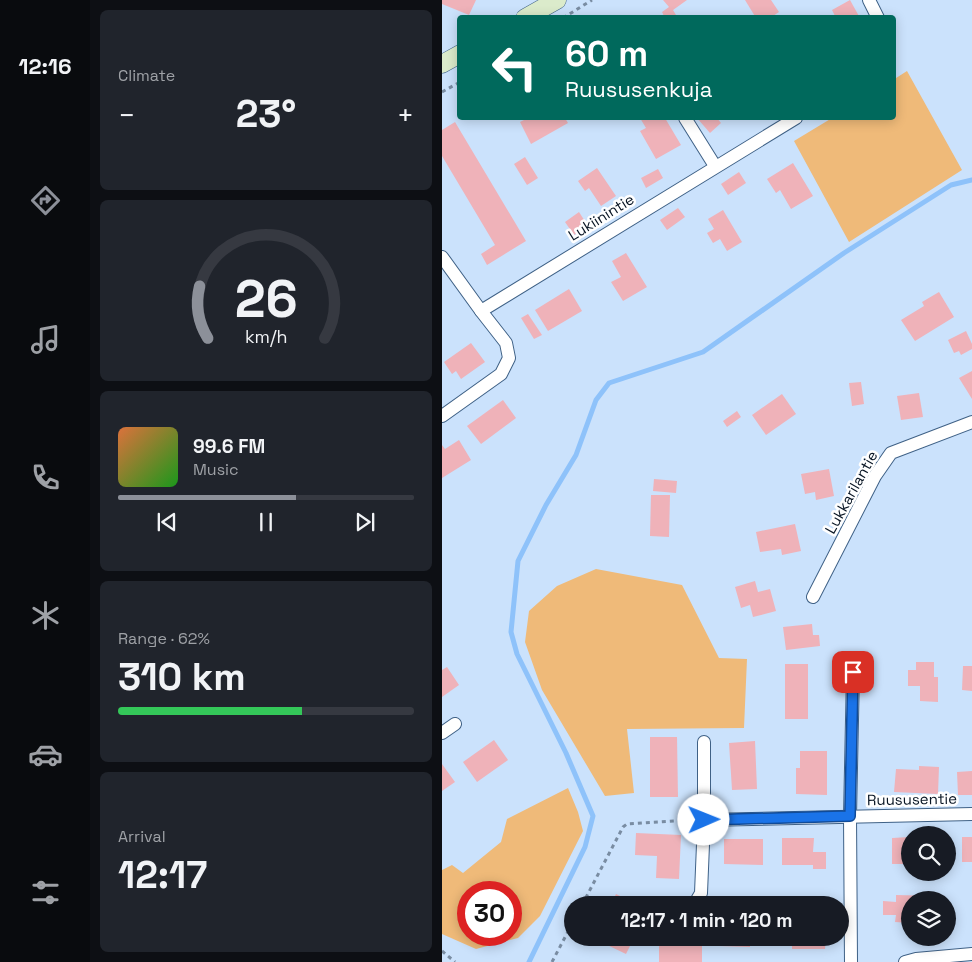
<!DOCTYPE html>
<html lang="en">
<head>
<meta charset="utf-8">
<style>
	body { margin:0; font-family:"Space Grotesk",sans-serif; background:#20242c; color:#f1f3f6; height:100vh; display:flex; flex-direction:column; font-size:19px; white-space:nowrap }
	* { box-sizing:border-box; margin:0 }
	p { font-size:16px; color:#9ea1a6 }
	.icon { flex:none; width:28px; height:28px; fill:none; stroke:currentColor; stroke-width:2; stroke-linecap:round; stroke-linejoin:round }
	.map { position:relative; flex:1; overflow:hidden }
	.side { display:flex; flex-direction:column; gap:10px; padding:10px; background:#0d0f14; width:352px }
	.side>* { flex:none }
	.guide { position:absolute; left:15px; top:15px; width:439px; height:105px; border-radius:5px; box-shadow:0 2px 12px #0003; background:#00695c; color:#fff; overflow:hidden }
	.fabs { position:absolute; left:459px; top:826px; display:grid; gap:10px }
	.fabs a { display:grid; place-items:center; width:55px; height:55px; border-radius:50%; background:#171b24; box-shadow:0 2px 12px #0003; font-size:25px }
	.speed { position:absolute; left:15px; top:881px; display:flex; gap:10px; font-size:25px; font-weight:700; text-align:center }
	.speed>* { display:grid; place-content:center; width:65px; height:65px; border-radius:50%; background:#171b24; box-shadow:0 2px 12px #0003; line-height:1 }
	.speed .limit { border:8px solid #d22; background:#fff; color:#111 }
	.pin { position:absolute; display:grid; place-items:center; width:42px; height:42px; color:#fff; margin:-21px; border-radius:10px; box-shadow:0 2px 8px #0006 }
	.me { position:absolute; width:55px; margin:-28px; rotate:89deg; stroke-linejoin:round; filter:drop-shadow(0 0 4px #0008) }
	.turn { display:flex; align-items:center; gap:18px; height:105px; padding:0 25px; font-size:22px }
	.turn .icon { width:65px; height:65px; stroke-width:2.5 }
	.turn b { display:block; font-size:35px; line-height:42px }
	.big { font-size:38px; font-weight:800; line-height:1.1 }
	.side .tile { flex:1; display:flex; flex-direction:column; justify-content:center; gap:8px; min-width:0; padding:0 18px; border-radius:8px; background:#20242c }
	.side .dial { align-items:center; gap:0 }
	.dial svg { height:130px; overflow:visible; fill:none; stroke:#363941; stroke-width:7; stroke-linecap:round; text-anchor:middle }
	.dial text { fill:#f1f3f6; stroke:none }
	.song { display:flex; align-items:center; gap:15px }
	.cover { width:60px; height:60px; border-radius:8px; background:linear-gradient(135deg,hsl(20 70% 55%),hsl(120 70% 35%)) }
	.played { height:5px; border-radius:2px; background:linear-gradient(90deg,#8c9099 60%,#363941 60%) }
	.keys { display:flex; justify-content:space-around; direction:ltr }
	.heat { display:flex; justify-content:space-between; align-items:center; font-size:28px; direction:ltr }
	.charge { height:8px; border-radius:4px; background:linear-gradient(90deg,#34c759 62%,#363941 0) }
	.trip { position:absolute; left:122px; top:896px; width:285px; height:50px; border-radius:25px; background:#171b24; box-shadow:0 2px 12px #0003; font-weight:800; line-height:50px; text-align:center }
	main { display:flex; flex:1; min-height:0 }
	.tab-bar { display:flex; flex-direction:column; width:90px; justify-content:space-around; align-items:center; background:#090b0e; color:#9ea1a6 }
	.tab-bar .icon { width:35px; height:35px }
	.tab-bar .current { color:#8c9099 }
	.tab-bar b { font-size:22px; color:#f1f3f6 }
	.map>svg:first-child { display:block }
</style>
</head>
<body>
<main>
<nav class="tab-bar">
<b>12:16</b>
<svg class="icon current" aria-label="directions" viewBox="0 0 24 24"><path d="M12 3l9 9-9 9-9-9zM9 14v-3h6M13 9l2 2-2 2"/></svg>
<svg class="icon" aria-label="music" viewBox="0 0 24 24"><path d="M9 18V5l10-2v13"/><circle cx="6" cy="18" r="3"/><circle cx="16" cy="16" r="3"/></svg>
<svg class="icon" aria-label="phone" viewBox="0 0 24 24"><path d="M5 4h4l2 5-3 2q2 4 5 5l2-3 5 2v4C11 20 4 13 5 4z"/></svg>
<svg class="icon" aria-label="climate" viewBox="0 0 24 24"><path d="M12 3v18M4 7l16 10M4 17L20 7"/></svg>
<svg class="icon" aria-label="car" viewBox="0 0 24 24"><path d="M5 17H2v-5l4-1 3-4h7l3 4 3 1v5h-3M9 17h6M6 11h13"/><circle cx="7" cy="17" r="2"/><circle cx="17" cy="17" r="2"/></svg>
<svg class="icon" aria-label="filters" viewBox="0 0 24 24"><path d="M4 7h16M4 17h16"/><circle cx="9" cy="7" r="2"/><circle cx="15" cy="17" r="2"/></svg>
</nav>
<section class="side">
<div class="tile"><p>Climate</p>
<div class="heat"><a>−</a><b class="big">23°</b><a>+</a></div>
</div>
<div class="tile dial"><svg viewBox="0 0 100 80">
<path d="M14 69A42 42 0 1 1 86 69"/>
<path d="M14 69A42 42 0 0 1 9 37" stroke="#8c9099"/>
<text x="50" y="56" font-size="32" font-weight="700">26</text>
<text x="50" y="72" font-size="11">km/h</text>
</svg></div>
<div class="tile">
<div class="song"><i class="cover"></i><div><b>99.6 FM</b><p>Music</p></div></div>
<div class="played"></div>
<div class="keys"><svg class="icon" aria-label="previous" viewBox="0 0 24 24"><path d="M18 5L8 12l10 7zM5 5v14"/></svg><svg class="icon" aria-label="pause" viewBox="0 0 24 24"><path d="M8 5v14M16 5v14"/></svg><svg class="icon" aria-label="next" viewBox="0 0 24 24"><path d="M6 5l10 7-10 7zM19 5v14"/></svg></div>
</div>
<div class="tile"><p>Range · 62%</p><b class="big">310 km</b><div class="charge"></div></div>
<div class="tile"><p>Arrival</p><b class="big">12:17</b></div>
</section>
<div class="map">
<svg width="530" height="962" viewBox="0 0 530 962">
	<rect width="100%" height="100%" fill="#cbe2fc"/>
	<!-- green -->
	<g fill="#efba79" fill-rule="evenodd">
		<polygon points="465,71 520,170 407,242 352,141 390,118 451,118 451,80"/>
		<polygon points="154,569 240,585 277,658 305,659 302,728 185,729 192,793 163,796 100,690 83,642 87,611 115,586"/>
		<path d="M126,788L136,812L141,831L98,916L76,938L34,949L0,934V870L10,865L21,873L59,842L65,819ZM69,892V935H26V892Z"/>
	</g>
	<g fill="none" stroke-linecap="round" stroke-linejoin="round">
		<!-- stream -->
		<polyline stroke="#8ec2fa" stroke-width="5" points="87,962 143,847 151,816 124,753 75,654 69,632 76,561 104,505 134,455 154,400 167,383 261,352 402,253 509,185 530,180"/>
	</g>
	<!-- building -->
	<g fill="#efb2b9">
		<polygon points="0,0 34,0 27,15 0,4"/>
		<polygon points="221,0 245,0 231,10 234,15 230,18 223,18 220,12 227,7"/>
		<polygon points="303,0 329,0 337,12 328,18 314,18"/>
		<polygon points="408,0 418,18 394,18 390,10"/>
		<polygon points="86,118 123,118 126,123 89,144 78,122"/>
		<polygon points="198,118 223,118 239,145 214,159 198,131 204,128"/>
		<polygon points="255,118 275,118 279,123 268,133"/>
		<polygon points="13,122 84,241 45,265 39,254 53,245 0,156 0,130"/>
		<polygon points="83,157 96,178 85,185 72,164"/>
		<polygon points="351,163 371,196 349,209 338,190 334,193 325,179"/>
		<polygon points="155,168 174,196 159,206 147,188 143,191 136,181"/>
		<polygon points="216,169 221,178 204,188 199,178"/>
		<polygon points="297,172 304,183 286,195 279,184"/>
		<polygon points="236,208 243,217 225,230 218,220"/>
		<polygon points="281,210 300,242 285,251 278,239 271,243 265,233 272,229 266,219"/>
		<polygon points="137,212 146,226 132,235 123,222"/>
		<polygon points="184,253 205,287 181,301 169,282 179,277 170,261"/>
		<polygon points="127,289 140,311 106,331 93,310"/>
		<polygon points="497,292 512,317 473,341 459,320 482,306 480,302"/>
		<polygon points="86,314 100,335 92,339 79,318"/>
		<polygon points="524,331 530,344 530,349 519,355 517,351 512,353 506,340"/>
		<polygon points="29,343 43,362 19,379 14,371 10,374 2,362"/>
		<polygon points="530,371 530,399 517,378"/>
		<polygon points="419,382 422,404 410,406 407,383"/>
		<polygon points="477,393 481,417 459,420 455,396"/>
		<polygon points="340,394 354,414 324,435 310,415"/>
		<polygon points="61,400 74,418 39,444 25,426"/>
		<polygon points="295,411 299,417 285,427 281,421"/>
		<polygon points="17,440 29,460 0,478 0,445 3,449"/>
		<polygon points="387,469 392,496 374,500 373,492 363,494 359,474"/>
		<polygon points="212,479 235,481 234,493 211,491"/>
		<polygon points="209,495 228,495 227,537 208,536"/>
		<polygon points="353,524 359,551 340,555 339,549 318,552 314,532"/>
		<polygon points="313,581 316,592 328,589 334,611 311,617 308,605 299,608 293,587"/>
		<polygon points="370,624 371,635 377,635 378,646 344,650 341,627"/>
		<polygon points="474,662 492,662 492,677 496,677 496,702 478,701 478,686 466,686 466,670 474,670"/>
		<rect x="343" y="664" width="23" height="55"/>
		<polygon points="521,666 530,666 530,691 520,690"/>
		<polygon points="5,667 17,685 0,697 0,670"/>
		<polygon points="208,737 235,737 236,797 208,797"/>
		<polygon points="52,740 66,760 35,782 21,762"/>
		<polygon points="313,741 315,789 290,790 287,743"/>
		<polygon points="358,751 385,751 385,795 354,794 354,768 358,768"/>
		<polygon points="0,764 13,782 0,791"/>
		<polygon points="477,766 497,767 496,794 452,792 454,769 477,770"/>
		<polygon points="530,771 530,795 516,795 515,772"/>
		<polygon points="194,833 239,835 237,879 214,878 215,856 193,855"/>
		<polygon points="468,837 468,864 450,864 450,838"/>
		<rect x="520" y="837" width="10" height="25"/>
		<polygon points="340,838 372,838 371,852 384,852 384,869 371,869 371,865 340,865"/>
		<polygon points="282,839 321,839 321,865 282,864"/>
		<polygon points="174,894 197,905 169,905"/>
		<polygon points="454,895 495,896 495,900 468,900 468,923 453,922 454,915 441,915 441,901 454,902"/>
		<polygon points="164,938 192,938 184,954 161,943"/>
		<polygon points="277,938 318,938 318,940 308,940 308,947 277,946"/>
		<polygon points="350,938 384,938 383,949 350,949"/>
		<rect x="217" y="941" width="43" height="21"/>
	</g>
	<g fill="none" stroke-linecap="round" stroke-linejoin="round">
		<defs>
			<g id="minor">
				<polyline points="427,0 436,18"/>
				<polyline points="243,118 273,166"/>
				<polyline points="0,257 39,311 354,118"/>
				<polyline points="0,416 59,374 67,358 64,343 39,311"/>
				<polyline points="371,597 433,476 449,453 530,422"/>
				<polyline points="0,733 13,724"/>
				<polyline points="262,742 262,820 530,814"/>
				<polyline points="252,905 259,893 262,820"/>
				<polyline points="409,962 408,816 411,672"/>
				<polyline points="463,962 474,959 530,954"/>
			</g>
			<g id="secondary">
				<polyline points="83,18 115,0"/>
				<polyline points="0,64 18,54"/>
			</g>
		</defs>
		<!-- minor casing -->
		<use href="#minor" stroke="#3f6186" stroke-width="14"/>
		<!-- secondary casing -->
		<use href="#secondary" stroke="#3f6186" stroke-width="19"/>
		<!-- path -->
		<g stroke="#798ca2" stroke-width="3" stroke-dasharray="4 4" stroke-linecap="butt">
			<polyline points="121,18 150,0"/>
			<polyline points="0,92 18,82"/>
			<polyline points="140,905 181,827 185,824 248,820"/>
			<polyline points="0,951 13,962"/>
			<polyline points="110,962 131,922"/>
		</g>
		<!-- minor -->
		<use href="#minor" stroke="#fff" stroke-width="12"/>
		<!-- secondary -->
		<use href="#secondary" stroke="#dbebcb" stroke-width="18"/>
	</g>
	<g fill="none" stroke-linecap="round" stroke-linejoin="round">
		<defs>
			<polyline id="route" points="262,820 408,816 411,672"/>
		</defs>
		<!-- route casing -->
		<use href="#route" stroke="#114b97" stroke-width="12"/>
		<!-- route -->
		<use href="#route" stroke="#1a73e8" stroke-width="9"/>
	</g>
	<g text-anchor="middle" dominant-baseline="central" stroke-width="5" stroke-linejoin="round" paint-order="stroke">
		<!-- street labels -->
		<g font-size="15" fill="#071423" stroke="#fff">
			<text transform="translate(159 217) rotate(-32)">Lukiinintie</text>
			<text transform="translate(409 492) rotate(-61)">Lukkarilantie</text>
			<text transform="translate(470 799) rotate(-1)">Ruususentie</text>
		</g>
	</g>
</svg>
<div class="fabs">
<a><svg class="icon" aria-label="search" viewBox="0 0 24 24"><circle cx="10" cy="10" r="6"/><path d="M15 15l6 6"/></svg></a>
<a><svg class="icon" aria-label="layers" viewBox="0 0 24 24"><path d="M12 4l9 5-9 5-9-5zM3 14l9 5 9-5"/></svg></a>
</div>
<div class="speed"><div class="limit">30</div></div>
<div class="pin" style="left:411px;top:672px;background:#d93025"><svg class="icon" aria-label="arrive" viewBox="0 0 24 24"><path d="M6 21V4h12l-3 4 3 4H6"/></svg></div>
<svg class="me" style="left:262px;top:820px" viewBox="-20 -20 40 40"><circle r="19" fill="#fff"/><path d="M0-13L10 11 0 6-10 11z" fill="#1a73e8"/></svg>
<div class="trip">12:17 · 1 min · 120 m</div>
<div class="guide">
<div class="turn"><svg class="icon" aria-label="left" viewBox="0 0 24 24"><path d="M17 20v-9H6M10 6l-5 5 5 5"/></svg><div><b>60 m</b>Ruususenkuja</div></div>
</div>
</div>
</main>
</body>
</html>
